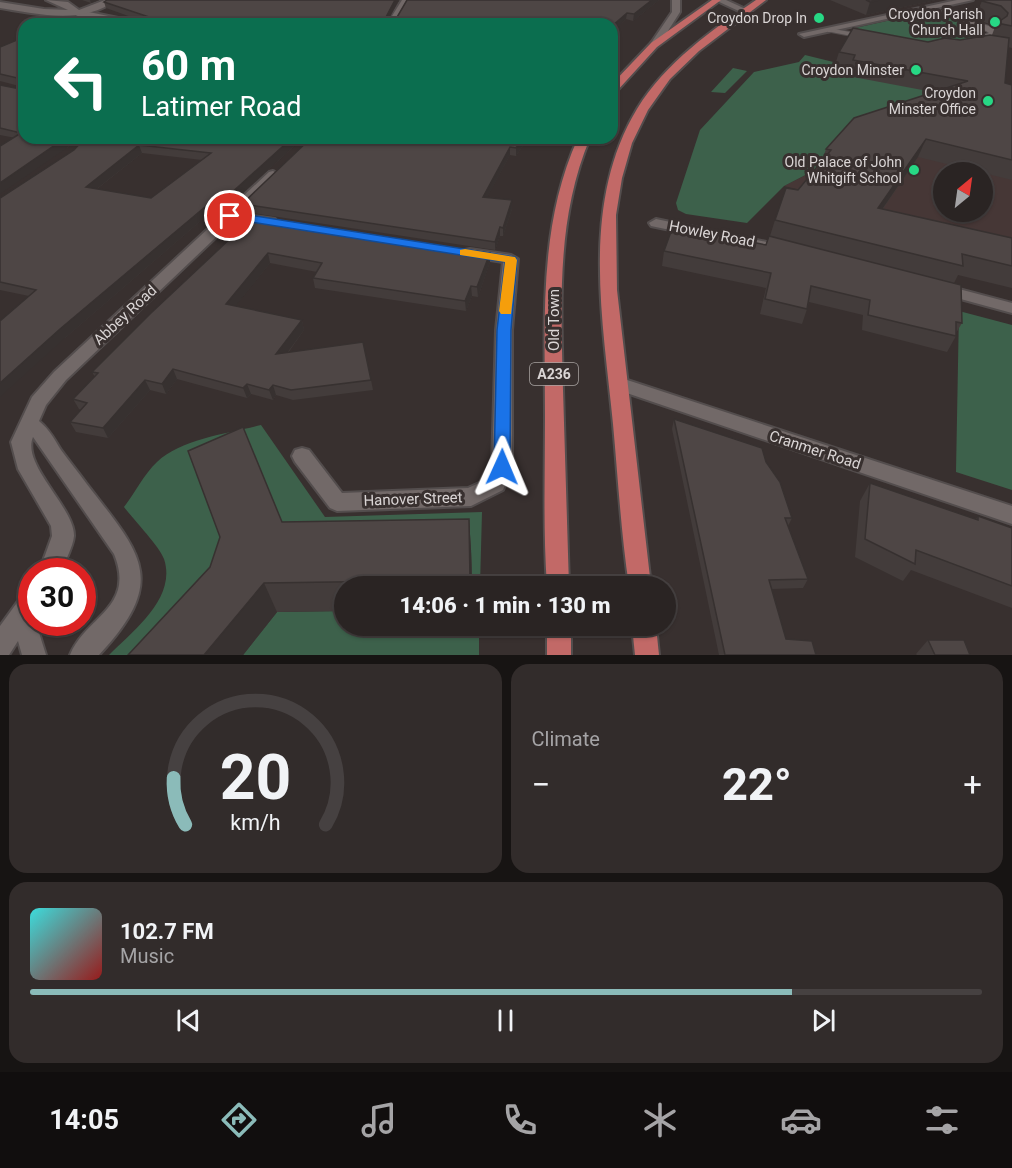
<!DOCTYPE html>
<html lang="en">
<head>
<meta charset="utf-8">
<style>
	body { margin:0; font-family:Roboto,sans-serif; background:#322c2b; color:#f1f3f6; height:100vh; display:flex; flex-direction:column; font-size:22px; white-space:nowrap }
	* { box-sizing:border-box; margin:0 }
	p { font-size:20px; color:#a5a4a6 }
	.icon { flex:none; width:33px; height:33px; fill:none; stroke:currentColor; stroke-width:2; stroke-linecap:round; stroke-linejoin:round }
	.map { position:relative; height:655px; overflow:hidden }
	.drawer { display:flex; flex-direction:column; gap:9px; padding:9px; background:#171413; flex:1 }
	.drawer>* { flex:none }
	.banner { position:absolute; left:18px; top:18px; width:600px; height:126px; border-radius:18px; box-shadow:0 2px 4px #0004,0 0 0 2px #464141; background:#0b6e4f; color:#fff; overflow:hidden }
	.needle { width:39px; rotate:29deg }
	.tools { position:absolute; left:933px; top:162px; display:grid; gap:12px }
	.tools a { display:grid; place-items:center; width:60px; height:60px; border-radius:50%; background:#2a2423; box-shadow:0 2px 4px #0004,0 0 0 2px #464141; font-size:30px }
	.speed { position:absolute; left:18px; top:558px; display:flex; gap:12px; font-size:30px; font-weight:700; text-align:center }
	.speed>* { display:grid; place-content:center; width:78px; height:78px; border-radius:50%; background:#2a2423; box-shadow:0 2px 4px #0004,0 0 0 2px #464141; line-height:1 }
	.speed .limit { border:9px solid #d22; background:#fff; color:#111 }
	.pin { position:absolute; display:grid; place-items:center; width:51px; height:51px; color:#fff; margin:-26px; border:3px solid #fff; border-radius:50%; box-shadow:0 2px 6px #0007 }
	.me { position:absolute; width:66px; margin:-33px; rotate:1deg; stroke-linejoin:round; filter:drop-shadow(0 0 4px #0008) }
	.turn { display:flex; align-items:center; gap:21px; height:126px; padding:0 24px; font-size:27px }
	.turn .icon { width:78px; height:78px; stroke-width:2.5 }
	.turn b { display:block; font-size:42px; line-height:51px }
	.big { font-size:45px; font-weight:800; line-height:1.1 }
	.drawer .widget { flex:1; display:flex; flex-direction:column; justify-content:center; gap:9px; min-width:0; padding:0 21px; border-radius:18px; background:#322c2b }
	.drawer .dial { align-items:center; gap:0 }
	.dial svg { height:156px; overflow:visible; fill:none; stroke:#464141; stroke-width:7; stroke-linecap:round; text-anchor:middle }
	.dial text { fill:#f1f3f6; stroke:none }
	.song { display:flex; align-items:center; gap:18px }
	.cover { width:72px; height:72px; border-radius:9px; background:linear-gradient(135deg,hsl(180 70% 55%),hsl(0 70% 35%)) }
	.played { height:6px; border-radius:3px; background:linear-gradient(90deg,#8bbbb9 80%,#464141 80%) }
	.keys { display:flex; justify-content:space-around; direction:ltr }
	.heat { display:flex; justify-content:space-between; align-items:center; font-size:33px; direction:ltr }
	.drawer .tiles { flex:1; display:grid; gap:9px; grid-template-columns:1fr 1fr }
	.widget:last-child { grid-column:span 2 }
	.trip { position:absolute; left:334px; top:576px; width:342px; height:60px; border-radius:30px; background:#2a2423; box-shadow:0 2px 4px #0004,0 0 0 2px #464141; font-weight:800; line-height:60px; text-align:center }
	.dock { display:flex; height:96px; justify-content:space-around; align-items:center; background:#110e0e; color:#a5a4a6 }
	.dock .icon { width:42px; height:42px }
	.dock .on { color:#8bbbb9 }
	.dock b { font-size:27px; color:#f1f3f6 }
	.map>svg:first-child { display:block }
</style>
</head>
<body>
<div class="map">
<svg width="1012" height="655" viewBox="0 0 1012 655">
	<rect width="100%" height="100%" fill="#38302f"/>
	<!-- built -->
	<path fill="#463736" fill-rule="evenodd" d="M962,97L1012,114V239L784,186ZM944,172H982V212H944Z"/>
	<!-- green -->
	<g fill="#3d614b">
		<polygon points="927,12 943,15 983,29 984,35 936,47 854,31 855,28"/>
		<polygon points="805,55 963,94 784,186 747,223 686,214 678,210 676,203 700,130 754,72 799,62"/>
		<polygon points="733,68 747,71 725,93 711,92"/>
		<polygon points="959,311 1012,325 1012,490 956,472"/>
		<path d="M261,425L325,517L482,512L480,586H472L471,550L235,568L174,655H109C133,631 177,598 164,559C160,547 133,519 124,507C135,493 144,474 157,462C181,439 230,433 261,425Z"/>
		<polygon points="345,611 345,626 479,626 479,655 243,655 277,612"/>
	</g>
	<g fill="none" stroke-linecap="round" stroke-linejoin="round">
		<defs>
			<g id="service">
				<polygon points="929,7 992,27 998,33 986,40 985,44 979,44 979,37 989,33 986,31 929,9"/>
				<polygon points="82,13 89,15 69,24 59,24"/>
				<polygon points="828,28 867,35 871,37 867,39 831,32 828,32"/>
			</g>
			<g id="minor">
				<polygon points="402,0 410,0 395,24 387,24"/>
				<polygon points="957,0 973,0 804,37 799,34"/>
				<polygon points="79,10 133,21 137,24 120,24 76,15 75,13"/>
				<path d="M273,171L279,175L277,178L240,214L275,219L277,222L275,225L233,221L66,380L46,405L39,421C50,430 54,439 61,450C69,461 78,472 86,483C140,553 170,579 99,655H70C86,616 136,608 114,554L33,437C21,465 75,508 74,536C73,547 65,561 61,572H39L52,536L51,526L18,469L11,442L32,397L54,372L269,172Z"/>
				<polygon points="656,219 781,245 788,249 781,253 651,226 649,223"/>
				<polygon points="470,249 511,255 518,259 512,330 512,467 503,490 471,506 337,511 330,508 295,462 292,456 295,450 302,448 309,450 342,493 468,488 488,479 492,467 496,330 503,262 465,256 463,253 465,250"/>
				<polygon points="940,284 1012,303 1012,313 935,292 932,289"/>
				<polygon points="618,377 1012,506 1012,524 612,388 609,383 612,378"/>
				<polygon points="32,590 32,622 36,623 46,655 22,655 18,641 9,655 0,655 0,626 24,593"/>
			</g>
			<g id="tertiary">
				<path d="M46,0L68,2L79,10L105,0H116C83,25 38,14 0,8V2L44,9L68,10Z"/>
				<polygon points="672,0 680,0 680,12 659,45 653,45 651,43 672,12"/>
				<polygon points="715,0 726,0 750,11 743,13"/>
			</g>
			<g id="primary">
				<polygon points="712,0 721,0 657,47 616,92 612,93 612,84 651,43"/>
				<path d="M756,0H766L699,51L670,79L648,110L632,143L622,178L616,215L617,290L651,586H629C621,533 618,478 613,424C603,321 580,203 637,109C666,62 712,30 756,0Z"/>
				<path d="M578,138H590C556,219 561,304 563,390C565,455 567,521 569,586H547C543,530 545,473 545,417C545,323 538,226 578,138Z"/>
				<rect x="547" y="626" width="24" height="29"/>
				<polygon points="632,626 656,626 659,655 635,655"/>
			</g>
		</defs>
		<!-- service casing -->
		<use href="#service" stroke="#534d4d" stroke-width="2"/>
		<!-- minor casing -->
		<use href="#minor" stroke="#534d4d" stroke-width="4"/>
		<!-- tertiary casing -->
		<use href="#tertiary" stroke="#534d4d" stroke-width="4"/>
		<!-- primary casing -->
		<use href="#primary" stroke="#534d4d" stroke-width="4"/>
		<!-- service -->
		<use href="#service" fill="#726968" fill-rule="evenodd"/>
		<!-- minor -->
		<use href="#minor" fill="#726968" fill-rule="evenodd"/>
		<!-- tertiary -->
		<use href="#tertiary" fill="#726968" fill-rule="evenodd"/>
		<!-- primary -->
		<use href="#primary" fill="#c26967" fill-rule="evenodd"/>
	</g>
	<!-- wall -->
	<g fill="#433c3b" fill-rule="evenodd">
		<polygon points="82,0 99,0 91,3"/>
		<polygon points="399,0 389,19 396,19 407,0 659,0 633,21 626,19 612,32 612,24 151,24 106,8 104,2"/>
		<polygon points="830,0 936,0 866,15"/>
		<polygon points="1012,0 1012,48 1008,47 1005,83 1012,85 1012,180 918,157 883,209 1012,238 1012,288 958,275 954,283 962,323 956,333 956,336 947,352 862,330 863,315 809,302 807,309 802,324 760,314 766,288 662,266 664,251 766,245 770,236 775,220 822,161 826,149 933,92 848,76 849,71 834,68 839,52 928,42 960,40 992,35 995,27 993,25 974,19 982,1"/>
		<polygon points="0,47 77,138 67,148 0,135 0,85 20,89 23,87 0,81"/>
		<path d="M85,138H303L231,204L226,199L65,338L29,296L0,290V198L74,150ZM142,153L202,160L151,198L97,189Z"/>
		<polygon points="528,138 516,156 510,155 487,197 512,200 512,209 503,236 500,236 495,250 245,212 242,204"/>
		<polygon points="248,217 490,262 478,297 472,296 466,311 315,288 313,278 317,272 270,263 235,306 302,320 304,330 288,353 371,380 373,390 293,400 276,395 273,400 251,394 247,398 177,379 166,394 150,390 108,438 76,432 70,422 81,410 79,409 73,399 95,377 92,372 249,220"/>
		<polygon points="674,419 766,462 792,518 788,526 808,579 803,588 772,589 786,639 816,655 719,655 672,429"/>
		<polygon points="870,483 976,519 978,516 1012,528 1012,608 911,570 903,581 855,557 860,501"/>
		<polygon points="469,519 471,550 472,586 345,586 345,611 277,612 243,655 128,655 282,522"/>
		<polygon points="928,640 970,655 917,655 916,654"/>
	</g>
	<!-- shaded-wall -->
	<g fill="#373130">
		<polygon points="90,0 99,0 91,3"/>
		<polygon points="395,0 399,0 386,24 385,19"/>
		<polygon points="652,0 659,0 633,21 634,14"/>
		<polygon points="879,0 936,0 866,15 870,2"/>
		<polygon points="627,13 626,19 612,32 612,26"/>
		<polygon points="65,138 77,138 67,148 0,194 0,183"/>
		<polygon points="292,138 303,138 231,204 228,196"/>
		<polygon points="523,138 528,138 516,156 516,148"/>
		<polygon points="926,139 918,157 870,227 878,208"/>
		<polygon points="139,145 142,153 89,195 86,187"/>
		<polygon points="510,147 510,155 483,205 483,197"/>
		<polygon points="224,191 226,199 65,338 0,397 0,383 60,329"/>
		<polygon points="512,200 512,209 503,236 503,228"/>
		<polygon points="500,227 500,236 495,250 495,242"/>
		<polygon points="268,253 270,263 229,314 226,304"/>
		<polygon points="490,253 490,262 478,297 477,287"/>
		<polygon points="471,286 472,296 466,311 465,301"/>
		<polygon points="302,320 304,330 279,364 276,354"/>
		<polygon points="173,369 177,379 166,394 162,384"/>
		<polygon points="145,380 150,390 108,438 103,428"/>
		<polygon points="247,384 251,394 247,398 243,388"/>
		<polygon points="273,385 276,395 273,400 269,390"/>
		<polygon points="469,519 471,550 472,586 470,586 470,580"/>
		<polygon points="264,583 277,612 243,655 204,655"/>
	</g>
	<!-- building -->
	<g fill="#4e4645" stroke="#373130" stroke-width="1.5" fill-rule="evenodd">
		<polygon points="107,0 395,0 385,19 396,19 407,0 652,0 634,14 627,13 612,26 612,24 581,24 575,23 576,24 157,24 158,20 104,2"/>
		<polygon points="866,0 879,0 870,2"/>
		<polygon points="983,0 1012,0 1012,26 997,23 1007,16 1008,13 1001,6 982,1"/>
		<polygon points="853,28 928,42 945,38 960,40 990,35 1009,38 1005,83 1012,85 1012,160 926,139 878,208 1012,238 1012,266 962,254 963,266 775,220 786,188 798,190 831,150 826,149 854,118 968,81 853,60 855,55 839,52"/>
		<polygon points="24,37 24,138 65,138 0,183 0,146 21,133 0,128 0,85 20,89 23,87 22,79 0,74 0,47"/>
		<path d="M85,138H292L228,196L224,191L60,329L0,383V321L36,290L0,282V198L74,150ZM139,145L211,153L151,198L86,187Z"/>
		<polygon points="311,138 523,138 516,148 510,147 483,197 512,200 503,228 500,227 495,242 242,204"/>
		<polygon points="248,217 490,253 477,287 471,286 465,301 313,278 322,263 268,253 226,304 302,320 276,354 363,342 371,380 291,390 273,385 269,390 247,384 243,388 173,369 162,384 145,380 103,428 70,422 87,403 73,399 98,373 92,372 151,313 251,219"/>
		<polygon points="673,226 766,245 769,236 961,285 962,323 956,322 956,336 909,325 868,315 870,300 811,286 807,309 765,299 771,273 664,251"/>
		<polygon points="674,419 762,448 766,462 780,482 792,518 785,518 808,579 769,580 786,639 812,641 816,655 725,655"/>
		<polygon points="243,427 282,522 469,519 470,580 264,583 204,655 128,655 210,567 220,537 188,451"/>
		<polygon points="870,483 978,520 978,516 1012,528 1012,586 916,550 915,564 865,539"/>
		<polygon points="928,640 964,640 970,655 935,655"/>
	</g>
	<!-- route -->
	<polygon fill="#1a73e8" stroke="#114b97" stroke-width="1.5" points="230,212 515,257 517,260 511,330 510,467 508,472 502,474 496,472 494,467 497,330 505,262 225,218 225,213"/>
	<!-- slow -->
	<polygon fill="#f59e0b" points="465,249 515,257 517,260 511,314 501,314 499,311 505,262 460,255 460,250"/>
	<!-- markers -->
	<g fill="#27d885" stroke="#38302f" stroke-width="2">
		<circle cx="819" cy="18" r="6"/>
		<circle cx="995" cy="22" r="6"/>
		<circle cx="916" cy="70" r="6"/>
		<circle cx="988" cy="101" r="6"/>
		<circle cx="914" cy="170" r="6"/>
	</g>
	<g text-anchor="middle" dominant-baseline="central" stroke-width="6" stroke-linejoin="round" paint-order="stroke">
		<!-- far-poi labels -->
		<g font-size="14" fill="#dad5d5" stroke="#38302f" text-anchor="end">
			<text x="983" y="14">Croydon Parish<tspan x="983" dy="16">Church Hall</tspan></text>
			<text x="807" y="18">Croydon Drop In</text>
			<text x="904" y="70">Croydon Minster</text>
			<text x="976" y="93">Croydon<tspan x="976" dy="16">Minster Office</tspan></text>
			<text x="902" y="162">Old Palace of John<tspan x="902" dy="16">Whitgift School</tspan></text>
		</g>
		<!-- shield labels -->
		<rect fill="#38302f" stroke="#a9a4a3" stroke-width="1.5" x="530" y="363" width="48" height="22" rx="4.5"/>
		<g font-size="14" font-weight="bold" fill="#dad5d5">
			<text x="554" y="374">A236</text>
		</g>
		<!-- street labels -->
		<g font-size="15" fill="#dad5d5" stroke="#38302f">
			<text transform="translate(712 234) rotate(11)">Howley Road</text>
			<text transform="translate(125 315) rotate(-43)">Abbey Road</text>
			<text transform="translate(554 320) rotate(-90)">Old Town</text>
			<text transform="translate(815 450) rotate(18)">Cranmer Road</text>
			<text transform="translate(413 499) rotate(-2)">Hanover Street</text>
		</g>
	</g>
</svg>
<div class="tools">
<a><svg class="needle" viewBox="-14 -14 28 28"><path d="M0-13l5 13h-10z" fill="#e53935"/><path d="M0 13l5-13h-10z" fill="#a5a4a6"/></svg></a>
</div>
<div class="speed"><div class="limit">30</div></div>
<div class="pin" style="left:230px;top:216px;background:#d93025"><svg class="icon" aria-label="arrive" viewBox="0 0 24 24"><path d="M6 21V4h12l-3 4 3 4H6"/></svg></div>
<svg class="me" style="left:502px;top:467px" viewBox="-20 -20 40 40"><path d="M0-17L14 15 0 8-14 15z" fill="#1a73e8" stroke="#fff" stroke-width="4"/></svg>
<div class="trip">14:06 · 1 min · 130 m</div>
<div class="banner">
<div class="turn"><svg class="icon" aria-label="left" viewBox="0 0 24 24"><path d="M17 20v-9H6M10 6l-5 5 5 5"/></svg><div><b>60 m</b>Latimer Road</div></div>
</div>
</div>
<section class="drawer">
<div class="tiles">
<div class="widget dial"><svg viewBox="0 0 100 80">
<path d="M14 69A42 42 0 1 1 86 69"/>
<path d="M14 69A42 42 0 0 1 8 45" stroke="#8bbbb9"/>
<text x="50" y="56" font-size="32" font-weight="700">20</text>
<text x="50" y="72" font-size="11">km/h</text>
</svg></div>
<div class="widget"><p>Climate</p>
<div class="heat"><a>−</a><b class="big">22°</b><a>+</a></div>
</div>
<div class="widget">
<div class="song"><i class="cover"></i><div><b>102.7 FM</b><p>Music</p></div></div>
<div class="played"></div>
<div class="keys"><svg class="icon" aria-label="previous" viewBox="0 0 24 24"><path d="M18 5L8 12l10 7zM5 5v14"/></svg><svg class="icon" aria-label="pause" viewBox="0 0 24 24"><path d="M8 5v14M16 5v14"/></svg><svg class="icon" aria-label="next" viewBox="0 0 24 24"><path d="M6 5l10 7-10 7zM19 5v14"/></svg></div>
</div>
</div>
</section>
<nav class="dock">
<b>14:05</b>
<svg class="icon on" aria-label="directions" viewBox="0 0 24 24"><path d="M12 3l9 9-9 9-9-9zM9 14v-3h6M13 9l2 2-2 2"/></svg>
<svg class="icon" aria-label="music" viewBox="0 0 24 24"><path d="M9 18V5l10-2v13"/><circle cx="6" cy="18" r="3"/><circle cx="16" cy="16" r="3"/></svg>
<svg class="icon" aria-label="phone" viewBox="0 0 24 24"><path d="M5 4h4l2 5-3 2q2 4 5 5l2-3 5 2v4C11 20 4 13 5 4z"/></svg>
<svg class="icon" aria-label="climate" viewBox="0 0 24 24"><path d="M12 3v18M4 7l16 10M4 17L20 7"/></svg>
<svg class="icon" aria-label="car" viewBox="0 0 24 24"><path d="M5 17H2v-5l4-1 3-4h7l3 4 3 1v5h-3M9 17h6M6 11h13"/><circle cx="7" cy="17" r="2"/><circle cx="17" cy="17" r="2"/></svg>
<svg class="icon" aria-label="filters" viewBox="0 0 24 24"><path d="M4 7h16M4 17h16"/><circle cx="9" cy="7" r="2"/><circle cx="15" cy="17" r="2"/></svg>
</nav>
</body>
</html>
